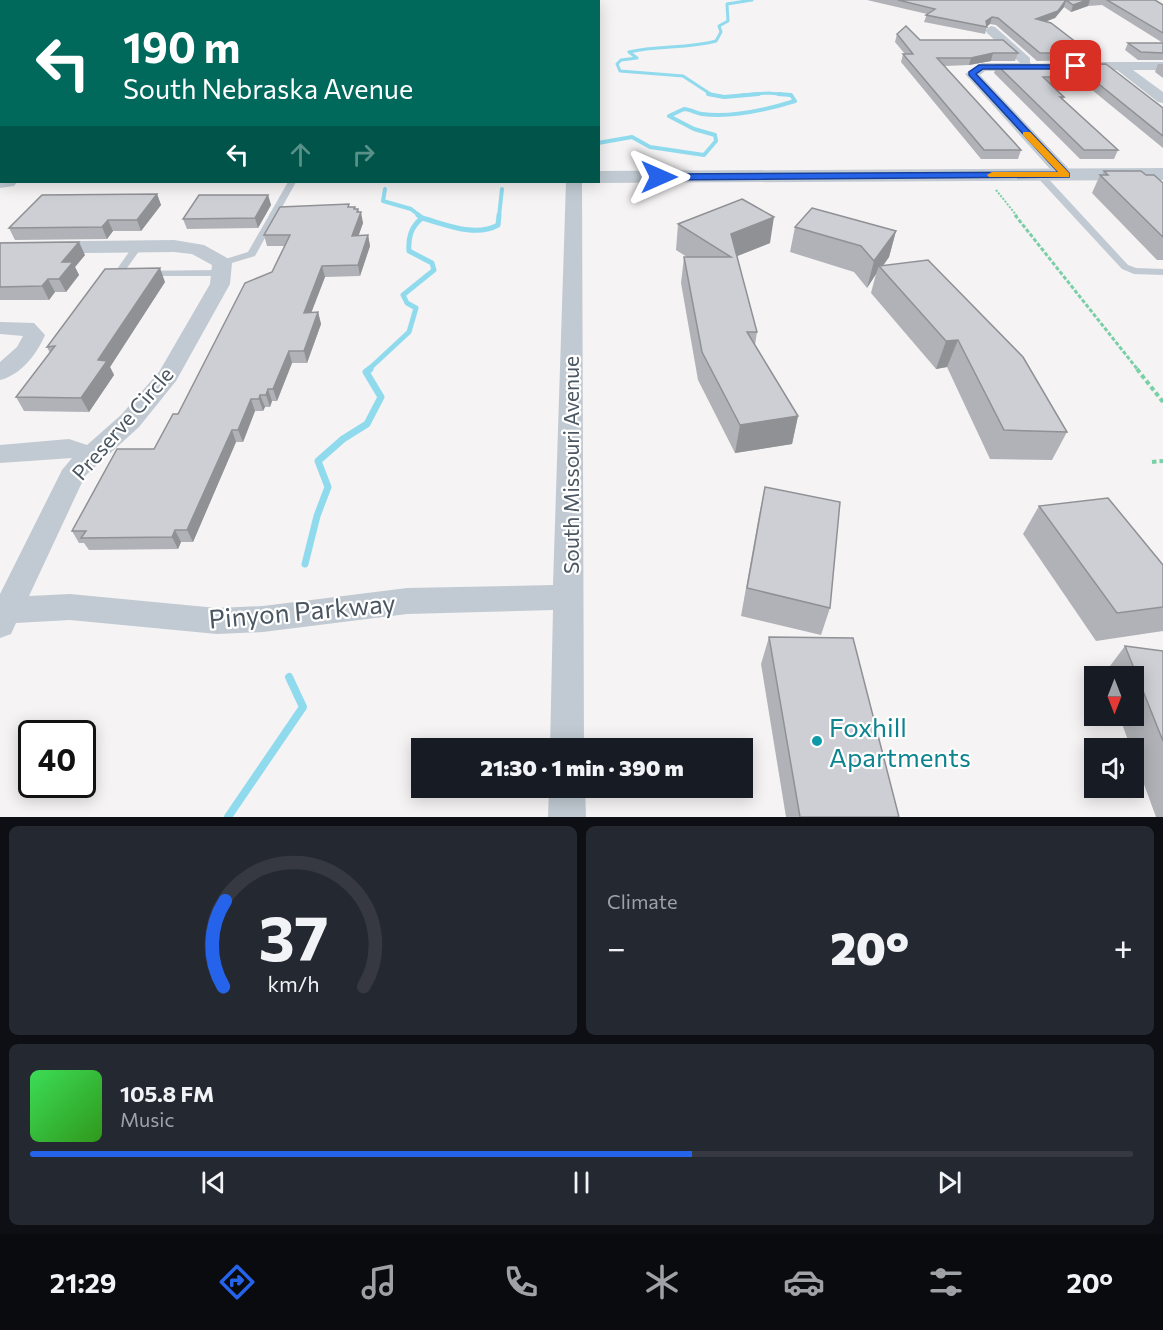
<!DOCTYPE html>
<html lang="en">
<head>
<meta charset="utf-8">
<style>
	body { margin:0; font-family:Commissioner,sans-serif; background:#242831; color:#f1f3f6; height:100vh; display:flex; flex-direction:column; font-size:22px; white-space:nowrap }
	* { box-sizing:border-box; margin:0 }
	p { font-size:20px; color:#9ea1a6 }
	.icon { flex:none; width:33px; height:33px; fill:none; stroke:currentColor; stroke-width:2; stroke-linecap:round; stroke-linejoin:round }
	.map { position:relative; height:817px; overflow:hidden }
	.side { display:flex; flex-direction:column; gap:9px; padding:9px; background:#0d0f14; flex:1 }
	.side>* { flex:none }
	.guide { position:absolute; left:0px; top:0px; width:600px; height:183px; box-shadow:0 3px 15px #0003; background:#00695c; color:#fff; overflow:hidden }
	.needle { width:39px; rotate:180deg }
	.controls { position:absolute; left:1084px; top:666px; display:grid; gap:12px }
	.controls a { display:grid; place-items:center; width:60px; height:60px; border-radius:0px; background:#171b24; box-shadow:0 3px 15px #0003; font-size:30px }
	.speed { position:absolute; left:18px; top:720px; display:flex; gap:12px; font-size:30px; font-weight:700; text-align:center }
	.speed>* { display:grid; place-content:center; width:78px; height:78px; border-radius:50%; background:#171b24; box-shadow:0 3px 15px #0003; line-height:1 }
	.speed .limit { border:3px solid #111; border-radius:9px; background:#fff; color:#111 }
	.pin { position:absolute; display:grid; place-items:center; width:51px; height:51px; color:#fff; margin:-26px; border-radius:12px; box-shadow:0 3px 9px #0006 }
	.me { position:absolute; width:66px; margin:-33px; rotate:90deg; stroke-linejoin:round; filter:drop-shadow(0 0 4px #0008) }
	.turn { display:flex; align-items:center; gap:21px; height:126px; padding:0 24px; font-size:27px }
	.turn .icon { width:78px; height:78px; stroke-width:2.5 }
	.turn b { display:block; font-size:42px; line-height:51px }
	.lanes { display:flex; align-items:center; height:57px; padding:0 24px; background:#0003; justify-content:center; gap:30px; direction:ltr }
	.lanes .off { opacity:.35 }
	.big { font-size:45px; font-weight:800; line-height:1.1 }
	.side .card { flex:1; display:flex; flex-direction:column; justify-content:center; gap:9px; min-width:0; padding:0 21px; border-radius:9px; background:#242831 }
	.side .dial { align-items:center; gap:0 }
	.dial svg { height:156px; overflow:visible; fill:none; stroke:#363941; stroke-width:7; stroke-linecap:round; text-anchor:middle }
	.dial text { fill:#f1f3f6; stroke:none }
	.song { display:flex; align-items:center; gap:18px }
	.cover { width:72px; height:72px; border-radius:9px; background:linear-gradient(135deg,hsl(130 70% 55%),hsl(110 70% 35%)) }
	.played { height:6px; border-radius:3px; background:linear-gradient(90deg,#2563eb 60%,#363941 60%) }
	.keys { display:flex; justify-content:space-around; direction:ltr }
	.heat { display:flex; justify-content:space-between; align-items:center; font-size:33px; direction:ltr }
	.side .tiles { flex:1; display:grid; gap:9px; grid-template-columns:1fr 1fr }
	.card:last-child { grid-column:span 2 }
	.trip { position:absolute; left:411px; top:738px; width:342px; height:60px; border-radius:0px; background:#171b24; box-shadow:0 3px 15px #0003; font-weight:800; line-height:60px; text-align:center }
	.dock { display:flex; height:96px; justify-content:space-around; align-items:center; background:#090b0e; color:#9ea1a6 }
	.dock .icon { width:42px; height:42px }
	.dock .current { color:#2563eb }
	.dock b { font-size:27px; color:#f1f3f6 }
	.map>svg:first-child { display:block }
</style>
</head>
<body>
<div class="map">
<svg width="1163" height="817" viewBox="0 0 1163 817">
	<rect width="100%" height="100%" fill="#f5f3f3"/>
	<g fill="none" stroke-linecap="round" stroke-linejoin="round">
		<!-- stream-far4 -->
		<g stroke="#90daee" stroke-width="3">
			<path d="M712,95L683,76L620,71L617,64L621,60L637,58L629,52C658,45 687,49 716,41L721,32L719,26L728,21L727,4L752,0"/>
			<polyline points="742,95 768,93 791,95"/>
		</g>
		<!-- stream-far3 -->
		<g stroke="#90daee" stroke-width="4">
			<polyline points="708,94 724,97 759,94"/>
			<path d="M598,143L632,137L650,147L704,155L716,141L715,135L694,129L669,116L684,109C690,109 695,113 702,114C732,118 766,110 795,101L791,95L778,94"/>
			<polyline points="385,189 383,201 411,209 420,216"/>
			<polyline points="499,216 502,189"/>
		</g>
		<!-- stream-far2 -->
		<g stroke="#90daee" stroke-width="5">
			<polyline points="418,215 422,218"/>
			<path d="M368,370L409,332L416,308L407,303L403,295L434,270L432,263L409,251C408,237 411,227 422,218C445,224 475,238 498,225L499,215"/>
		</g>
		<!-- stream-far1 -->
		<polyline stroke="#90daee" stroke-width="7" points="305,564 317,516 328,487 318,461 343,439 367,424 381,397 366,372 370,369"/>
		<!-- stream -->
		<polyline stroke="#90daee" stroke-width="8" points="228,817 303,707 289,677"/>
		<!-- path-far2 -->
		<polyline stroke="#7ad0a6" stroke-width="2" stroke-dasharray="2 1.5" stroke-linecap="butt" points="996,190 1017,216"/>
		<!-- path-far1 -->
		<polyline stroke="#7ad0a6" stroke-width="3" stroke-dasharray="4 2" stroke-linecap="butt" points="1015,215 1138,370"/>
		<!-- path -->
		<g stroke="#7ad0a6" stroke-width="4" stroke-dasharray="4.5 3" stroke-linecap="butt">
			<polyline points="1137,369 1163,402"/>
			<polyline points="1152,462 1163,461"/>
		</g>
		<!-- service -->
		<g fill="#c1cad2" fill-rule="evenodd">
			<polygon points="1037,173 1043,173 1128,265 1136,268 1163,269 1163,275 1134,274 1122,269 1037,177"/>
			<polygon points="288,182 296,182 255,256 222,266 219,265 219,261 248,252"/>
			<polygon points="137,244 142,247 127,268 130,271 221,270 226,273 221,276 125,276 117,269 134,245"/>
		</g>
		<!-- minor -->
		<g fill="#c1cad2" fill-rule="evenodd">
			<polygon points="991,26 995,27 1030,58 1030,63 1036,67 1029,71 985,71 980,75 1071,171 1073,175 1071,179 1059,179 965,74 982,63 1020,63 987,33 985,30"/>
			<polygon points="1075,62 1163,62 1163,70 1133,70 1163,92 1163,103 1158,102 1117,70 1070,69 1068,66 1070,63"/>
			<polygon points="566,182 582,182 584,748 550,748 553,610 407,614 263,632 217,634 70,620 16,623 11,634 0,638 0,594 62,470 72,458 0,463 0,445 69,439 87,445 121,415 159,372 210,284 212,265 192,254 174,252 0,254 0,242 174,240 204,245 229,259 232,263 230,284 176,381 139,427 85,476 29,596 70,594 217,608 263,606 407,588 553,585"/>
			<path d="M0,322L34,323L45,335C37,354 21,375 0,380V362L17,347L23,336L0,334Z"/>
			<polygon points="549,788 585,788 586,817 548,817"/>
		</g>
		<!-- tertiary -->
		<g fill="#c1cad2" fill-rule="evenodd">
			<polygon points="1163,168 1163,180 598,183 591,182 598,182 598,171"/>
			<polygon points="0,176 2,182 17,182 14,186 0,188"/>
		</g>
	</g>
	<!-- wall -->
	<g fill="#b0b2b7">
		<polygon points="867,0 1155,0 1163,5 1163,60 1138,60 1125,50 1128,43 1163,43 1102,5 1088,6 1071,12 1064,7 1055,18 1045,22 1090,53 1087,60 1037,61 996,25 990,24 987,26 985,34 924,22 927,14"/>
		<polygon points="897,34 920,40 1018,53 1015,61 991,61 969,65 944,66 1021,150 1018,159 981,159 901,62 903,54 905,54 895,42"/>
		<polygon points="1106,64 1163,108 1163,148 1086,85 1051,86 1064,97 1063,99 1118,150 1114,159 1080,159 994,73 997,65"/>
		<polygon points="1158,64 1163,64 1163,78 1155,72"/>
		<polygon points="1104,171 1146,175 1163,183 1163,260 1157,260 1092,193 1100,175 1102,175"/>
		<polygon points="157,194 161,205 141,231 113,231 107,239 15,240 9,228"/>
		<polygon points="268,195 271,205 258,228 187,229 183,219"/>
		<polygon points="349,207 358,209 363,223 358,236 368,235 370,246 360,276 325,277 311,312 318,312 321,324 307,363 292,363 277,401 272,401 270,407 265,407 263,411 255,411 243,442 236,442 193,542 181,542 178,549 89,550 84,543 79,543 72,531 154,449 272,272 285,246 267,246 264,235"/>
		<polygon points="678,224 770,243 737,256 757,332 755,345 798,416 792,444 735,453 698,380 681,283 684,257 687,257 676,250"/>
		<polygon points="795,227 896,231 889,257 883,266 1067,432 1052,460 990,459 947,367 936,369 871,293 876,274 867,288 854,272 790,252"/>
		<polygon points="0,243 85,255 75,267 79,275 66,292 55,292 49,300 0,300"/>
		<polygon points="165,282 110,367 114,375 89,412 24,411 16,397 50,353 47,347"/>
		<polygon points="765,487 830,608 821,635 741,616 759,515"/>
		<polygon points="1039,506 1163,565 1163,631 1096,641 1023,534"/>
		<polygon points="769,637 899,817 786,817 761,664"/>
		<polygon points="1125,646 1163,651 1163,817 1156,817 1134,757 1134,748 1131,748 1119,716 1134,716 1134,676 1105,676 1104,674"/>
	</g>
	<!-- shaded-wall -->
	<g fill="#909195">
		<polygon points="1066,0 1064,7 1055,18 1033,26 1036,19"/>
		<polygon points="1087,0 1090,0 1088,6 1071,12 1073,5"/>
		<polygon points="992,17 990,24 986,27 986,21"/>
		<polygon points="993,53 991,61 969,65 971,58"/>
		<polygon points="157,194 161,205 141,231 137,220"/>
		<polygon points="268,195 271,205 258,228 255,218"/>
		<polygon points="358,209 359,216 361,212 363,223 355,246 352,236"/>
		<polygon points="774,217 770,243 730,259 731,234"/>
		<polygon points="108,220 113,231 107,239 102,227"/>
		<polygon points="896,231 889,257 881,268 879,266 876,274 867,288 874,261"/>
		<polygon points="368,235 370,246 360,276 358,265"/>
		<polygon points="79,242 85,255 75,267 79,275 66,292 59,279 62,262"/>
		<polygon points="322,266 325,277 307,324 304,313"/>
		<polygon points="160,268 165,282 110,367 114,375 89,412 81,398 98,360"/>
		<polygon points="48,279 55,292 49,300 42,286"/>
		<polygon points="318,312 321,324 307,363 304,351"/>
		<polygon points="958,340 947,367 936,369 946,341"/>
		<polygon points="289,351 292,363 277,401 273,389"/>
		<polygon points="268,389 272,401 270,407 266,395"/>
		<polygon points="260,395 265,407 263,411 259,399"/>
		<polygon points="251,399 255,411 243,442 238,430"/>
		<polygon points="798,416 792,444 735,453 740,425"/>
		<polygon points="232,430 236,442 193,542 187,530"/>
		<polygon points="175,530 181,542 178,549 172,537"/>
	</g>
	<!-- building -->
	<g fill="#cdcfd5" stroke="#909195" stroke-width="1.5">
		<polygon points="898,0 1066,0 1058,11 1036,19 1051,23 1090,53 1040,53 998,18 992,17 986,21 987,27 926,15 935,9"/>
		<polygon points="1066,0 1087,0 1073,5"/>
		<polygon points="1107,0 1155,0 1163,5 1163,33"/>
		<polygon points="906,26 920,40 1003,40 1018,53 993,53 971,58 937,58 1021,150 984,150 903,54 913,54 897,34"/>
		<polygon points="1128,43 1163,43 1163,53 1141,52"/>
		<polygon points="1106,64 1163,108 1163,136 1090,77 1043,77 1064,97 1060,97 1118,150 1084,150 997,65"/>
		<polygon points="1104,171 1141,171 1146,175 1154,175 1163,183 1163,237 1100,175 1108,175"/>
		<polygon points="157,194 137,220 108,220 102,227 9,228 42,195"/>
		<polygon points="199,195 268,195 255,218 183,219"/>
		<polygon points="742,199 774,217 731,234 757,332 747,332 798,416 740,425 702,352 684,257 731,257 678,224"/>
		<polygon points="349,204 348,207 355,207 354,209 358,209 357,212 361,212 352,236 368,235 358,265 322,266 304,313 318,312 304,351 289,351 273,389 268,389 266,395 260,395 259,399 251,399 238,430 232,430 187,530 175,530 172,537 81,538 86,531 72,531 117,449 154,449 173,414 178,414 245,283 272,272 290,235 264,235 280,207"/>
		<polygon points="812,208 896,231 874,261 861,246 795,227"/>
		<polygon points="79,242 62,262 73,262 59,279 48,279 42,286 0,287 0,243"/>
		<polygon points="928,260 1023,357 1067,432 1004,430 958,340 946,341 879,266"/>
		<polygon points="160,268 98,360 107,361 81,398 16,397 55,346 47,347 105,269"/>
		<polygon points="765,487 840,502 830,608 747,588"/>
		<polygon points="1108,498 1163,565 1163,607 1117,613 1039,506"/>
		<polygon points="769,637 853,638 899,817 800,817"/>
		<polygon points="1125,646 1163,651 1163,741"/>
	</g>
	<!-- route -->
	<polygon fill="#2563eb" stroke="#184099" stroke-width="1.5" points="979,65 1079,65 1076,69 983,69 976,74 1069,173 1069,177 659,180 655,177 659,174 1058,172 969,75 969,72"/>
	<!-- slow -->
	<polygon fill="#f59e0b" points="1023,132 1030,132 1069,173 1069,177 989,177 987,175 992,172 1058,172 1023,135"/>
	<!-- markers -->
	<circle fill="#0f9aa8" stroke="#fff" stroke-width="2" cx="817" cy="741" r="6"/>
	<g text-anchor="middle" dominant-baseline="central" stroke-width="4.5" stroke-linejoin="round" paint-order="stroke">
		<!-- street labels -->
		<g font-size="21" fill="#4a5661" stroke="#fff">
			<text transform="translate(122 423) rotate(-49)">Preserve Circle</text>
			<text transform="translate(570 465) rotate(-90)">South Missouri Avenue</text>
		</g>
		<!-- near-street labels -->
		<g font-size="26" fill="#4a5661" stroke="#fff">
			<text transform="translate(302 610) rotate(-5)">Pinyon Parkway</text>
		</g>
		<!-- near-culture labels -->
		<g font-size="26" fill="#0d838f" stroke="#fff" text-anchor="start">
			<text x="829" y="726">Foxhill<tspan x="829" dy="30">Apartments</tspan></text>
		</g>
	</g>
</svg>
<div class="controls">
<a><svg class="needle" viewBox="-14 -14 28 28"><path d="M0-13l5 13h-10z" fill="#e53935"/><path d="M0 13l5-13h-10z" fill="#9ea1a6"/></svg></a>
<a><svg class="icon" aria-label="sound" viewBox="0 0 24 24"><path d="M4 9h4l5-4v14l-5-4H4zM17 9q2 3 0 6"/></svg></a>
</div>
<div class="speed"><div class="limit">40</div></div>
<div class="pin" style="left:1076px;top:66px;background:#d93025"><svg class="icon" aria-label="arrive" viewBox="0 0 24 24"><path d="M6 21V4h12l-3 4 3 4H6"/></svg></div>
<svg class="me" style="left:659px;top:177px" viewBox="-20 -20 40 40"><path d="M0-17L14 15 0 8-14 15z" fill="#2563eb" stroke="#fff" stroke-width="4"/></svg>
<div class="trip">21:30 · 1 min · 390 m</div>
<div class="guide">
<div class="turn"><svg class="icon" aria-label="left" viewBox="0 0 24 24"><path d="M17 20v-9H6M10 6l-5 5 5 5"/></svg><div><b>190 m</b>South Nebraska Avenue</div></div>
<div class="lanes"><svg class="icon" aria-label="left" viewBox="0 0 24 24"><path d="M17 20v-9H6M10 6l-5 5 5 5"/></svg><svg class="icon off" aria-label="ahead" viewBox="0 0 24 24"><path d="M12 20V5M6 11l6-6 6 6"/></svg><svg class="icon off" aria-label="right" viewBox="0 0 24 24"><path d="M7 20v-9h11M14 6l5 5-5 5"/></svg></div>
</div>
</div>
<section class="side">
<div class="tiles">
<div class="card dial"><svg viewBox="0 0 100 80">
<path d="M14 69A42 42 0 1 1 86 69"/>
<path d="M14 69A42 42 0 0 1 15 25" stroke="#2563eb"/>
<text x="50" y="56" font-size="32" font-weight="700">37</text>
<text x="50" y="72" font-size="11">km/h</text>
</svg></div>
<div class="card"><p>Climate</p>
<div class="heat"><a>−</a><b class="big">20°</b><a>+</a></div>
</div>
<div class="card">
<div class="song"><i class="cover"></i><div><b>105.8 FM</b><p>Music</p></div></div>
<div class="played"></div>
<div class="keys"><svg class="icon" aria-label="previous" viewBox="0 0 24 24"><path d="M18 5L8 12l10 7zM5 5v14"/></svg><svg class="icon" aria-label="pause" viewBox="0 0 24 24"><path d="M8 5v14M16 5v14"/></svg><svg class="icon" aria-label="next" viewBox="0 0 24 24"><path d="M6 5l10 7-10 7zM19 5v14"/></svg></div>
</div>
</div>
</section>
<nav class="dock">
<b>21:29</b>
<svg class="icon current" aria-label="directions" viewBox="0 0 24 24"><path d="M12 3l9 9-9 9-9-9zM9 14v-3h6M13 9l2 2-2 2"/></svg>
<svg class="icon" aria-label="music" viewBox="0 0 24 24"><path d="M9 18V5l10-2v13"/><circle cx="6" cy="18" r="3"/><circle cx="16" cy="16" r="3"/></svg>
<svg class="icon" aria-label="phone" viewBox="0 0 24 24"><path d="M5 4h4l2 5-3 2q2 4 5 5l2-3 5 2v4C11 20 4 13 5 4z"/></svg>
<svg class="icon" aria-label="climate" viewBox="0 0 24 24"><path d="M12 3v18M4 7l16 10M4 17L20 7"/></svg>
<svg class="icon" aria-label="car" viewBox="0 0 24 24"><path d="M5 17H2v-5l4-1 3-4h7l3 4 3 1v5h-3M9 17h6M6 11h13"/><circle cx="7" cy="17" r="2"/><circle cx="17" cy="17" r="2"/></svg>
<svg class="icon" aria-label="filters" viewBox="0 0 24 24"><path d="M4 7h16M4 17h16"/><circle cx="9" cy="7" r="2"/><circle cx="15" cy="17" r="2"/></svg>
<b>20°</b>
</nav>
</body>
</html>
